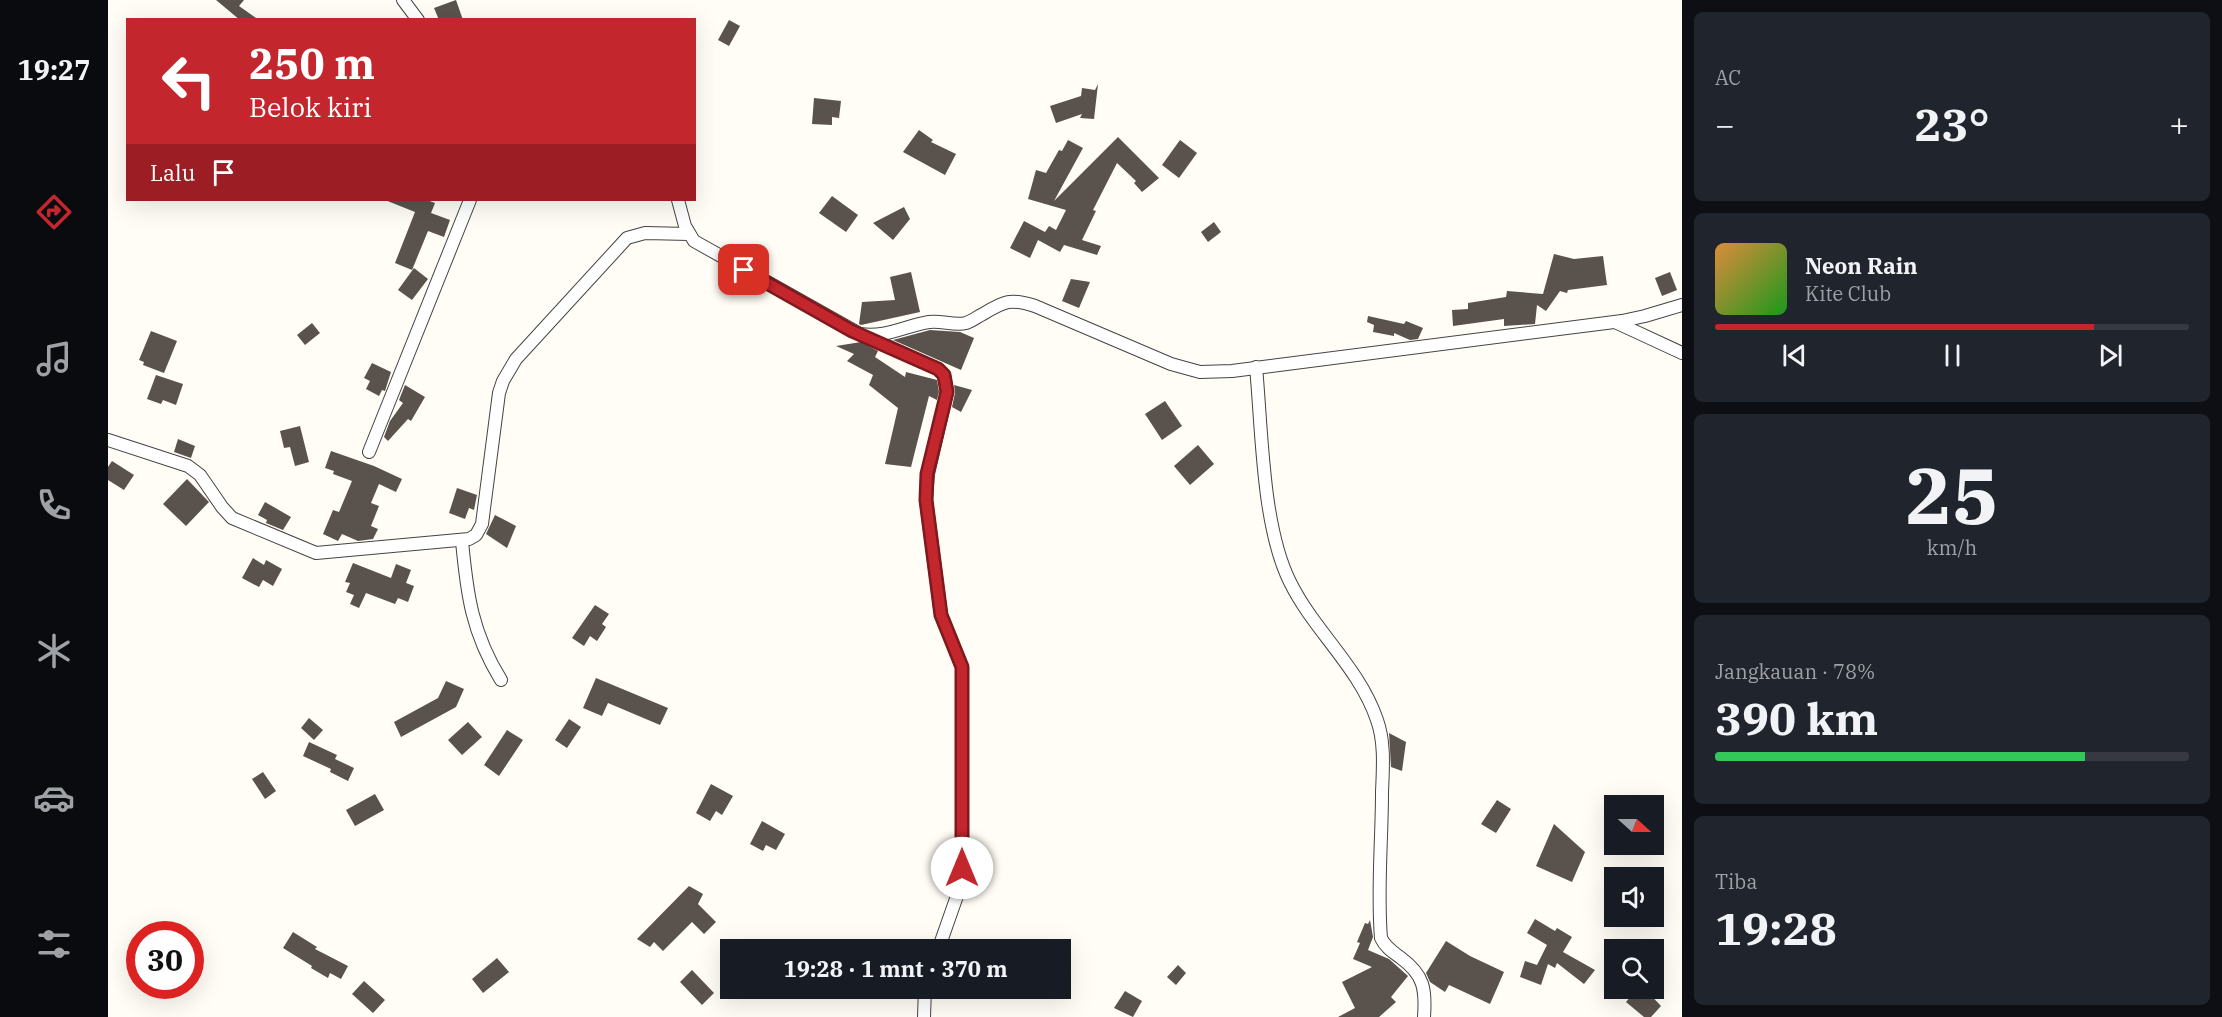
<!DOCTYPE html>
<html lang="id">
<head>
<meta charset="utf-8">
<style>
	body { margin:0; font-family:"IBM Plex Serif",serif; background:#20242c; color:#f1f3f6; height:100vh; display:flex; flex-direction:column; font-size:22px; white-space:nowrap }
	* { box-sizing:border-box; margin:0 }
	p { font-size:20px; color:#9ea1a6 }
	.icon { flex:none; width:33px; height:33px; fill:none; stroke:currentColor; stroke-width:2; stroke-linecap:round; stroke-linejoin:round }
	.map { position:relative; flex:1; overflow:hidden }
	.details { display:flex; flex-direction:column; gap:12px; padding:12px; background:#0d0f14; width:540px }
	.details>* { flex:none }
	.guide { position:absolute; left:18px; top:18px; width:570px; height:183px; border-radius:0px; box-shadow:0 6px 24px #0002; background:#c4262e; color:#fff; overflow:hidden }
	.needle { width:39px; rotate:111deg }
	.fabs { position:absolute; left:1496px; top:795px; display:grid; gap:12px }
	.fabs a { display:grid; place-items:center; width:60px; height:60px; border-radius:0px; background:#171b24; box-shadow:0 6px 24px #0002; font-size:30px }
	.speed { position:absolute; left:18px; top:921px; display:flex; gap:12px; font-size:30px; font-weight:700; text-align:center }
	.speed>* { display:grid; place-content:center; width:78px; height:78px; border-radius:50%; background:#171b24; box-shadow:0 6px 24px #0002; line-height:1 }
	.speed .limit { border:9px solid #d22; background:#fff; color:#111 }
	.pin { position:absolute; display:grid; place-items:center; width:51px; height:51px; color:#fff; margin:-26px; border-radius:12px; box-shadow:0 3px 9px #0006 }
	.me { position:absolute; width:66px; margin:-33px; rotate:0deg; stroke-linejoin:round; filter:drop-shadow(0 0 4px #0008) }
	.turn { display:flex; align-items:center; gap:21px; height:126px; padding:0 24px; font-size:27px }
	.turn .icon { width:78px; height:78px; stroke-width:2.5 }
	.turn b { display:block; font-size:42px; line-height:51px }
	.then { display:flex; align-items:center; height:57px; padding:0 24px; background:#0003; gap:12px; font-size:22px }
	.big { font-size:45px; font-weight:700; line-height:1.1 }
	.details .widget { flex:1; display:flex; flex-direction:column; justify-content:center; gap:9px; min-width:0; padding:0 21px; border-radius:9px; background:#20242c }
	.details .dial { align-items:center; gap:0 }
	.dial b { font-size:78px; line-height:1 }
	.song { display:flex; align-items:center; gap:18px }
	.cover { width:72px; height:72px; border-radius:9px; background:linear-gradient(135deg,hsl(30 70% 55%),hsl(120 70% 35%)) }
	.played { height:6px; border-radius:3px; background:linear-gradient(90deg,#c4262e 80%,#363941 80%) }
	.keys { display:flex; justify-content:space-around; direction:ltr }
	.heat { display:flex; justify-content:space-between; align-items:center; font-size:33px; direction:ltr }
	.charge { height:9px; border-radius:4px; background:linear-gradient(90deg,#34c759 78%,#363941 0) }
	.trip { position:absolute; left:612px; top:939px; width:351px; height:60px; border-radius:0px; background:#171b24; box-shadow:0 6px 24px #0002; font-weight:700; line-height:60px; text-align:center }
	main { display:flex; flex:1; min-height:0 }
	.tabs { display:flex; flex-direction:column; width:108px; justify-content:space-around; align-items:center; background:#090b0e; color:#9ea1a6 }
	.tabs .icon { width:42px; height:42px }
	.tabs .on { color:#c4262e }
	.tabs b { font-size:27px; color:#f1f3f6 }
	.map>svg:first-child { display:block }
</style>
</head>
<body>
<main>
<nav class="tabs">
<b>19:27</b>
<svg class="icon on" aria-label="directions" viewBox="0 0 24 24"><path d="M12 3l9 9-9 9-9-9zM9 14v-3h6M13 9l2 2-2 2"/></svg>
<svg class="icon" aria-label="music" viewBox="0 0 24 24"><path d="M9 18V5l10-2v13"/><circle cx="6" cy="18" r="3"/><circle cx="16" cy="16" r="3"/></svg>
<svg class="icon" aria-label="phone" viewBox="0 0 24 24"><path d="M5 4h4l2 5-3 2q2 4 5 5l2-3 5 2v4C11 20 4 13 5 4z"/></svg>
<svg class="icon" aria-label="climate" viewBox="0 0 24 24"><path d="M12 3v18M4 7l16 10M4 17L20 7"/></svg>
<svg class="icon" aria-label="car" viewBox="0 0 24 24"><path d="M5 17H2v-5l4-1 3-4h7l3 4 3 1v5h-3M9 17h6M6 11h13"/><circle cx="7" cy="17" r="2"/><circle cx="17" cy="17" r="2"/></svg>
<svg class="icon" aria-label="filters" viewBox="0 0 24 24"><path d="M4 7h16M4 17h16"/><circle cx="9" cy="7" r="2"/><circle cx="15" cy="17" r="2"/></svg>
</nav>
<div class="map">
<svg width="1574" height="1017" viewBox="0 0 1574 1017">
	<rect width="100%" height="100%" fill="#fffdf5"/>
	<!-- building -->
	<g fill="#5a524d">
		<polygon points="108,0 136,0 131,6 151,20 132,20"/>
		<polygon points="348,0 355,20 331,20 326,8"/>
		<polygon points="621,20 632,26 621,46 610,40"/>
		<polygon points="990,84 986,119 972,118 974,114 948,123 942,106 973,96 974,88 987,90"/>
		<polygon points="706,98 733,101 731,118 724,117 724,125 704,124"/>
		<polygon points="811,130 825,140 823,142 848,154 837,175 795,152"/>
		<polygon points="1010,137 1051,178 1034,192 1026,183 1028,181 1009,163 985,210 988,211 974,240 993,246 989,255 956,245 952,252 930,240 922,258 902,248 916,221 937,232 941,226 948,230 958,210 920,199 928,170 938,173 951,150 954,151 960,140 975,148 946,201"/>
		<polygon points="1072,140 1089,153 1071,178 1054,165"/>
		<polygon points="724,196 750,215 738,232 711,213"/>
		<polygon points="277,200 319,200 327,203 323,213 342,220 336,237 320,231 304,270 287,263 307,212"/>
		<polygon points="796,207 802,219 785,240 765,223"/>
		<polygon points="1106,222 1113,232 1100,242 1093,232"/>
		<polygon points="1446,254 1466,259 1495,256 1499,285 1460,290 1459,293 1452,291 1438,311 1429,305 1427,324 1396,326 1396,319 1345,326 1344,310 1360,309 1360,303 1398,297 1399,291 1435,294"/>
		<polygon points="306,268 320,279 304,300 290,290"/>
		<polygon points="803,272 812,312 753,325 751,324 754,302 787,300 782,277"/>
		<polygon points="1562,272 1569,290 1554,296 1547,278"/>
		<polygon points="963,279 982,282 971,308 954,301"/>
		<polygon points="1260,316 1296,324 1298,321 1315,328 1310,339 1302,340 1286,333 1286,336 1265,332 1266,325 1259,322"/>
		<polygon points="204,323 212,333 197,345 189,335"/>
		<polygon points="822,330 852,332 866,338 853,370 785,340"/>
		<polygon points="43,331 69,341 56,373 35,365 36,362 31,360"/>
		<polygon points="753,342 770,351 767,357 797,377 798,372 829,380 831,392 829,400 821,396 803,467 777,464 790,408 761,385 765,375 739,361 746,354 728,346"/>
		<polygon points="264,363 283,372 277,391 274,390 271,396 258,389 262,381 256,378"/>
		<polygon points="48,375 75,384 68,405 55,400 53,404 39,399"/>
		<polygon points="297,385 317,397 303,421 300,419 280,441 276,437 282,421 295,403 291,400"/>
		<polygon points="846,385 864,390 853,412 844,407 847,393"/>
		<polygon points="1057,401 1074,426 1054,440 1037,414"/>
		<polygon points="192,426 201,462 187,466 182,447 176,448 172,431"/>
		<polygon points="70,439 87,446 83,458 66,452"/>
		<polygon points="1090,445 1106,464 1082,485 1066,466"/>
		<polygon points="223,451 266,466 294,479 288,492 271,484 263,503 271,506 263,526 270,529 265,539 250,541 234,534 230,541 215,534 225,510 231,512 244,481 225,474 226,471 217,468"/>
		<polygon points="4,461 26,475 16,490 0,480 0,467"/>
		<polygon points="79,479 101,502 78,526 55,504"/>
		<polygon points="349,488 369,495 366,510 361,508 357,519 341,513"/>
		<polygon points="157,502 183,517 175,530 158,523 159,520 150,515"/>
		<polygon points="387,515 408,526 399,548 378,534"/>
		<polygon points="145,558 156,565 158,560 174,569 165,586 155,580 151,587 134,578"/>
		<polygon points="245,563 283,578 288,564 303,570 298,583 306,586 300,602 290,598 287,604 258,593 251,608 242,604 246,595 238,592 242,583 237,582"/>
		<polygon points="487,605 501,614 494,624 498,627 489,641 482,636 476,646 464,638"/>
		<polygon points="488,678 560,708 552,725 500,703 494,716 475,708"/>
		<polygon points="338,681 356,689 348,707 293,737 286,722 330,698"/>
		<polygon points="201,718 215,730 206,740 193,728"/>
		<polygon points="461,719 473,727 459,748 447,740"/>
		<polygon points="360,722 374,737 354,755 340,740"/>
		<polygon points="399,730 415,740 391,776 376,765"/>
		<polygon points="1281,733 1298,742 1294,771 1283,767"/>
		<polygon points="201,742 229,755 227,759 246,768 240,781 222,772 223,769 195,756"/>
		<polygon points="155,772 168,791 157,799 144,779"/>
		<polygon points="603,784 625,796 614,815 608,811 602,821 588,813"/>
		<polygon points="267,794 276,810 247,826 238,810"/>
		<polygon points="1389,800 1403,809 1388,833 1373,824"/>
		<polygon points="654,821 677,834 668,850 658,845 655,851 642,844"/>
		<polygon points="1446,824 1477,852 1464,882 1428,866"/>
		<polygon points="581,886 595,894 590,904 608,922 596,934 584,922 555,951 546,942 542,947 529,939"/>
		<polygon points="1427,919 1447,931 1449,928 1464,937 1455,952 1487,970 1476,984 1449,963 1447,968 1440,964 1433,985 1412,977 1417,961 1429,965 1439,945 1419,933"/>
		<polygon points="1262,920 1265,937 1260,950 1281,959 1300,976 1283,997 1288,1002 1271,1017 1230,1017 1247,1008 1234,982 1264,967 1245,959 1252,943 1249,942 1257,923 1260,924"/>
		<polygon points="185,932 209,947 207,949 240,966 233,979 222,973 220,978 203,968 204,966 175,948"/>
		<polygon points="1338,941 1362,956 1396,972 1382,1004 1341,985 1337,992 1322,982 1318,973"/>
		<polygon points="389,958 401,972 375,993 364,979"/>
		<polygon points="1070,965 1078,973 1068,985 1059,977"/>
		<polygon points="584,970 606,993 594,1005 572,982"/>
		<polygon points="256,981 277,1000 265,1013 244,994"/>
		<polygon points="1530,988 1536,988 1553,1006 1543,1017 1536,1017 1518,1002"/>
		<polygon points="1017,991 1034,1001 1025,1017 1006,1008"/>
	</g>
	<g fill="none" stroke-linecap="round" stroke-linejoin="round">
		<defs>
			<g id="minor">
				<polyline points="295,0 310,20"/>
				<path d="M570,200L577,226L586,241L752,334C777,338 797,326 821,322C833,320 846,326 858,323C864,321 869,317 875,314C896,301 903,298 927,306L1063,364L1092,372L1124,371L1514,321L1537,316L1574,305"/>
				<polyline points="1507,322 1574,353"/>
				<polyline points="759,337 830,369 836,375 839,392 820,474 818,500 833,615 854,667 854,868 849,896 830,950"/>
				<path d="M1148,367C1154,430 1154,526 1182,582C1206,631 1251,667 1269,720C1277,742 1275,768 1274,792C1274,840 1269,890 1273,938C1277,947 1285,952 1293,958C1316,975 1318,989 1316,1017"/>
				<polyline points="0,440 80,466 92,475 114,507 124,518 208,553 361,539 368,535 374,524 391,393 395,381 408,359 519,238 537,233 581,234"/>
				<polyline points="261,452 362,200"/>
				<path d="M354,541C359,595 364,633 393,680"/>
				<polyline points="816,1017 817,988"/>
			</g>
		</defs>
		<!-- minor casing -->
		<use href="#minor" stroke="#444" stroke-width="14"/>
		<!-- minor -->
		<use href="#minor" stroke="#fff" stroke-width="12"/>
	</g>
	<g fill="none" stroke-linecap="round" stroke-linejoin="round">
		<defs>
			<polyline id="route" points="636,270 744,331 830,369 836,375 839,392 819,474 818,500 833,615 854,667 854,868"/>
		</defs>
		<!-- route casing -->
		<use href="#route" stroke="#7f191e" stroke-width="15"/>
		<!-- route -->
		<use href="#route" stroke="#c4262e" stroke-width="10"/>
	</g>
</svg>
<div class="fabs">
<a><svg class="needle" viewBox="-14 -14 28 28"><path d="M0-13l5 13h-10z" fill="#e53935"/><path d="M0 13l5-13h-10z" fill="#9ea1a6"/></svg></a>
<a><svg class="icon" aria-label="sound" viewBox="0 0 24 24"><path d="M4 9h4l5-4v14l-5-4H4zM17 9q2 3 0 6"/></svg></a>
<a><svg class="icon" aria-label="search" viewBox="0 0 24 24"><circle cx="10" cy="10" r="6"/><path d="M15 15l6 6"/></svg></a>
</div>
<div class="speed"><div class="limit">30</div></div>
<div class="pin" style="left:636px;top:270px;background:#d93025"><svg class="icon" aria-label="arrive" viewBox="0 0 24 24"><path d="M6 21V4h12l-3 4 3 4H6"/></svg></div>
<svg class="me" style="left:854px;top:868px" viewBox="-20 -20 40 40"><circle r="19" fill="#fff"/><path d="M0-13L10 11 0 6-10 11z" fill="#c4262e"/></svg>
<div class="trip">19:28 · 1 mnt · 370 m</div>
<div class="guide">
<div class="turn"><svg class="icon" aria-label="left" viewBox="0 0 24 24"><path d="M17 20v-9H6M10 6l-5 5 5 5"/></svg><div><b>250 m</b>Belok kiri</div></div>
<div class="then">Lalu<svg class="icon" aria-label="arrive" viewBox="0 0 24 24"><path d="M6 21V4h12l-3 4 3 4H6"/></svg></div>
</div>
</div>
<section class="details">
<div class="widget"><p>AC</p>
<div class="heat"><a>−</a><b class="big">23°</b><a>+</a></div>
</div>
<div class="widget">
<div class="song"><i class="cover"></i><div><b>Neon Rain</b><p>Kite Club</p></div></div>
<div class="played"></div>
<div class="keys"><svg class="icon" aria-label="previous" viewBox="0 0 24 24"><path d="M18 5L8 12l10 7zM5 5v14"/></svg><svg class="icon" aria-label="pause" viewBox="0 0 24 24"><path d="M8 5v14M16 5v14"/></svg><svg class="icon" aria-label="next" viewBox="0 0 24 24"><path d="M6 5l10 7-10 7zM19 5v14"/></svg></div>
</div>
<div class="widget dial"><b>25</b><p>km/h</p></div>
<div class="widget"><p>Jangkauan · 78%</p><b class="big">390 km</b><div class="charge"></div></div>
<div class="widget"><p>Tiba</p><b class="big">19:28</b></div>
</section>
</main>
</body>
</html>
